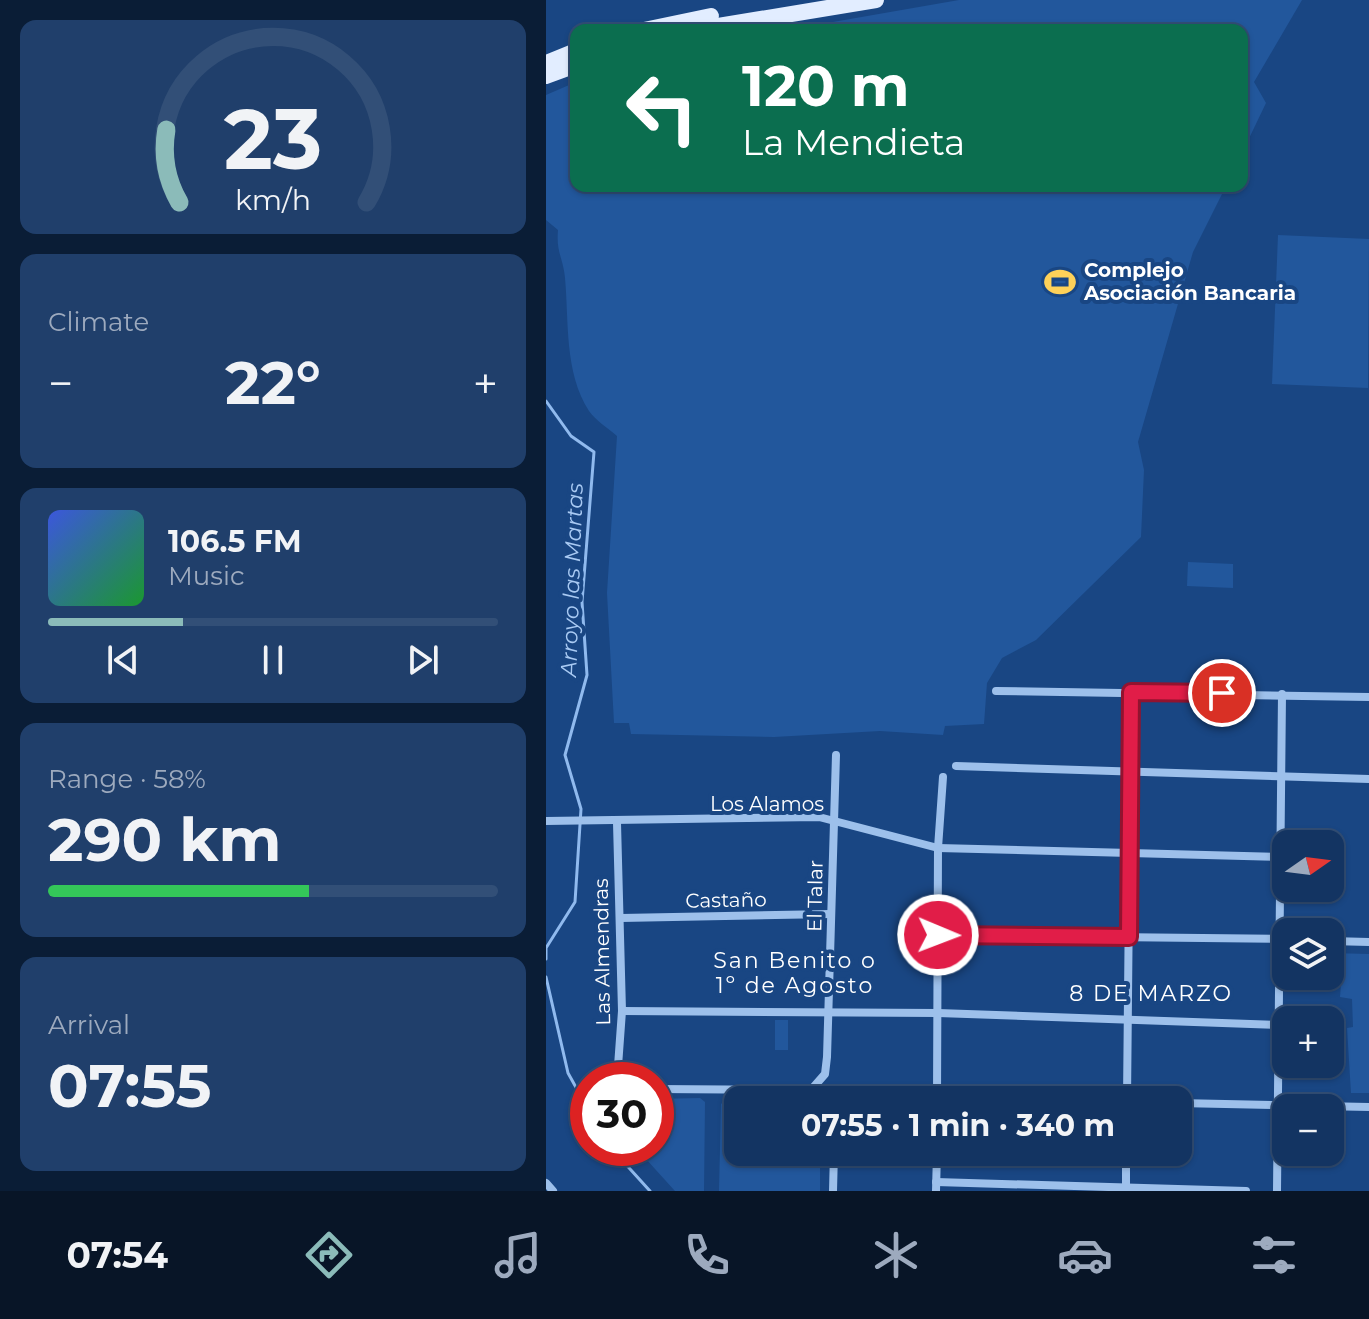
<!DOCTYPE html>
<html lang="en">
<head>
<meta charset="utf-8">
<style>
	body { margin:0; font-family:Montserrat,sans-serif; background:#203f6b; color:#f1f3f6; height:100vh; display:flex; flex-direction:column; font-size:30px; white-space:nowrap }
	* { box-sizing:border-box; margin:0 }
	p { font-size:26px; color:#9daabe }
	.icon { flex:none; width:44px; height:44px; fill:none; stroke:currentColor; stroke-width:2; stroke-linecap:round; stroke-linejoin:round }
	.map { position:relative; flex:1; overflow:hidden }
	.side { display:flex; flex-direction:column; gap:20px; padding:20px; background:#0a1d36; width:546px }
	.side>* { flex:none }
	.banner { position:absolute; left:24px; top:24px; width:678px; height:168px; border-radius:16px; box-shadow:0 2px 6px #0004,0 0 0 2px #324f77; background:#0b6e4f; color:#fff; overflow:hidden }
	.needle { width:52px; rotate:76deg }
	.buttons { position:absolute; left:726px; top:830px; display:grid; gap:16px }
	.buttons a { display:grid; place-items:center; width:72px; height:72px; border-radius:16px; background:#133462; box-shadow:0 2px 6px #0004,0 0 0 2px #324f77; font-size:40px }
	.speed { position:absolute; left:24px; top:1062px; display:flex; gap:16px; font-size:40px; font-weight:700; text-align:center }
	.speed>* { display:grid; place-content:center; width:104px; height:104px; border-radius:50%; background:#133462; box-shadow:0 2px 6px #0004,0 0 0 2px #324f77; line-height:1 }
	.speed .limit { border:12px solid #d22; background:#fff; color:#111 }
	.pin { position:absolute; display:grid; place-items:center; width:68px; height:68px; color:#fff; margin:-34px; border:4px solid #fff; border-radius:50%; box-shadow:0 2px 8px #0007 }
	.me { position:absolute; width:88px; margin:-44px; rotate:91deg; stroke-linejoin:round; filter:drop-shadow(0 0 6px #0008) }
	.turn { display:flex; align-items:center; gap:28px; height:168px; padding:0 40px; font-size:36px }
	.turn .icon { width:104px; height:104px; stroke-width:2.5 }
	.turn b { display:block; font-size:56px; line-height:68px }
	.big { font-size:60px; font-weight:700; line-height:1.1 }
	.side .tile { flex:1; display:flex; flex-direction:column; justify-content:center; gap:12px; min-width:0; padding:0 28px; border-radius:16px; background:#203f6b }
	.side .dial { align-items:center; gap:0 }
	.dial svg { height:208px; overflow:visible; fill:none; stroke:#324f77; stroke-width:7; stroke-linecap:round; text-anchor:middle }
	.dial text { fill:#f1f3f6; stroke:none }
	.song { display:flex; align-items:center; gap:24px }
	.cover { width:96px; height:96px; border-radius:12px; background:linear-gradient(135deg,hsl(230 70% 55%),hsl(130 70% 35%)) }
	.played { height:8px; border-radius:4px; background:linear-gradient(90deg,#8bbbb9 30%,#324f77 30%) }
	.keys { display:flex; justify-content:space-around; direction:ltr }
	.heat { display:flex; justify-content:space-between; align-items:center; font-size:44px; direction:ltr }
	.charge { height:12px; border-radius:6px; background:linear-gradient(90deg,#34c759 58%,#324f77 0) }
	.trip { position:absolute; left:178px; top:1086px; width:468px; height:80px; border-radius:16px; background:#133462; box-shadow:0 2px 6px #0004,0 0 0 2px #324f77; font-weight:700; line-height:80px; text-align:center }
	.tab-bar { display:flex; height:128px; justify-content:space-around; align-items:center; background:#081527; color:#9daabe }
	.tab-bar .icon { width:56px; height:56px }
	.tab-bar .current { color:#8bbbb9 }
	.tab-bar b { font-size:36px; color:#f1f3f6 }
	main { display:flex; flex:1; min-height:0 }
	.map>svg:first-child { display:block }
</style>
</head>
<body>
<main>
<section class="side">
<div class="tile dial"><svg viewBox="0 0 100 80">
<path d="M14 69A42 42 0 1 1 86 69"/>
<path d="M14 69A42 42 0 0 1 9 41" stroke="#8bbbb9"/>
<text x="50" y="56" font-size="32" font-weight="700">23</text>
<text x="50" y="72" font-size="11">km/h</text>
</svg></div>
<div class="tile"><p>Climate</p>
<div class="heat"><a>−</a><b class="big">22°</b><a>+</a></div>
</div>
<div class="tile">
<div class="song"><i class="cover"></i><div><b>106.5 FM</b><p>Music</p></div></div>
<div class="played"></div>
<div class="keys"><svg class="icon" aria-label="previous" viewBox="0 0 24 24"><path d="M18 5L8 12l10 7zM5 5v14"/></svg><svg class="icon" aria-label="pause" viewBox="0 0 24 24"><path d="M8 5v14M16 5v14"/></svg><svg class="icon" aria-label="next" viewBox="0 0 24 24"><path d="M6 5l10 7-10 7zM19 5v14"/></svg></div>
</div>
<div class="tile"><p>Range · 58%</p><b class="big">290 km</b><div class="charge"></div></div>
<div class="tile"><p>Arrival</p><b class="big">07:55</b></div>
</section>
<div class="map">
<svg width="823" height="1191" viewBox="0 0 823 1191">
	<rect width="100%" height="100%" fill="#194683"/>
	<!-- green -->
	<g fill="#22579c">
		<polygon points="413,0 756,0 708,82 720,103 696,153 696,30 241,30"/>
		<path d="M30,82V186H680L647,252L592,442L598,470L595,537L490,640L456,658L441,683L438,724L399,726L397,735L334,731L228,737L85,734L83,723H68L61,593L71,436C62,428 49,420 43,411C18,372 23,321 19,278C17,257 10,253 12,230L0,220V95Z"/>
		<polygon points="732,235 823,239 822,388 726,384"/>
		<polygon points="642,562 687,564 687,588 641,586"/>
		<polygon points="784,953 823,954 823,1093 805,1093 801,1028 807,1027 806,999 794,997 797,958 784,958"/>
		<rect x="229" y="1020" width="13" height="30"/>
		<polygon points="270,1097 272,1100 192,1100 192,1152 274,1152 274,1191 173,1191 175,1104 181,1098"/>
		<polygon points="154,1098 159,1102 158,1191 129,1191 90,1148 110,1148 110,1099"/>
	</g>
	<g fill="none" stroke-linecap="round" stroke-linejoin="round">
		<!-- stream -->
		<g stroke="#90baee" stroke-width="3">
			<polyline points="0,401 25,436 48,452 36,602 41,675 19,755 35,809 29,902 0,948 0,959"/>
			<polyline points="0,977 22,1073 42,1109"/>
			<polyline points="65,1148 104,1191"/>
		</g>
		<!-- minor -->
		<g stroke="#9dc0eb" stroke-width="8">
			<polyline points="450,691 823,697"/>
			<polyline points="410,766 823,779"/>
			<polyline points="0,821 273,817 392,848 733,857"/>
			<polyline points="71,823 76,1011 71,1080"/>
			<polyline points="75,918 285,914"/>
			<polyline points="392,935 740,939"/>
			<polyline points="784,941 823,942"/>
			<polyline points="76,1011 392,1013 731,1025"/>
			<polyline points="110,1089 265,1090 279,1074 281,1057 290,755"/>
			<polyline points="289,1100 298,1090 555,1100"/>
			<polyline points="391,1100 392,848 397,777"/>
			<polyline points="581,1100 585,692"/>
			<polyline points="632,1103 823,1107"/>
			<polyline points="390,1182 700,1191"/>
			<polyline points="0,1183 7,1191"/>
			<polyline points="287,1191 288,1152"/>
			<polyline points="390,1191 391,1152"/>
			<polyline points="580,1191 580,1152"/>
			<polyline points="731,1191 736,694"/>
		</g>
		<!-- primary -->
		<g stroke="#e2edff" stroke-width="16">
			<polyline points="98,30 165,16"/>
			<polyline points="148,30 330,0"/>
			<polyline points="0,63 30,51"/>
			<polyline points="0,76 30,65"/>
		</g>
	</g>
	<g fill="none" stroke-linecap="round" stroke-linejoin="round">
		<defs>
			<polyline id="route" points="392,935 583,937 585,692 676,693"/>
		</defs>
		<!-- route casing -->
		<use href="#route" stroke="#92132f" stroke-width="20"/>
		<!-- route -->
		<use href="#route" stroke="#e11d48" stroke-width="14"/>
	</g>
	<!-- icons -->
	<defs>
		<symbol id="stadium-bare" viewBox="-9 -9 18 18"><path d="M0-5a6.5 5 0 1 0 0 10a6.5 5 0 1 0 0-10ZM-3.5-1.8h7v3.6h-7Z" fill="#fed159" stroke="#194683" stroke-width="2.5" paint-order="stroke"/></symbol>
	</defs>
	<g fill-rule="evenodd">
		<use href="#stadium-bare" x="492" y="260" width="44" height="44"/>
	</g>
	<g text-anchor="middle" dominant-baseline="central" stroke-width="8" stroke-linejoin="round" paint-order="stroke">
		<!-- poi labels -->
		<g font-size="20" font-weight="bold" fill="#fff" stroke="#194683" text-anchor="start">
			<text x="538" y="270">Complejo<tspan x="538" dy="23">Asociación Bancaria</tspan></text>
		</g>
		<!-- street labels -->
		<g font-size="20" fill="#fff" stroke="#194683">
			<text x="221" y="804">Los Alamos</text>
			<text transform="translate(269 896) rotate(-89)">El Talar</text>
			<text transform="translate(180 900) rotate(-1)">Castaño</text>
			<text transform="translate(56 952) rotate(-91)">Las Almendras</text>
		</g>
		<!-- water labels -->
		<g font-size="22" font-style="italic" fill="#a9caf3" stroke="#194683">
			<text transform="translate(26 580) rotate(-88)">Arroyo las Martas</text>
		</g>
		<!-- neighbourhood labels -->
		<g font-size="22" letter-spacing="2" fill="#fff" stroke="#194683">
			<text x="249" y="960">San Benito o<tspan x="249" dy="25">1º de Agosto</tspan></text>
			<text x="605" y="993">8 DE MARZO</text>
		</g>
	</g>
</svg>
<div class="buttons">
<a><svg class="needle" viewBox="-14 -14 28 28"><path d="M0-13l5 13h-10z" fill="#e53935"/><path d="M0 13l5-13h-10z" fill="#9daabe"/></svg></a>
<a><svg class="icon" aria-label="layers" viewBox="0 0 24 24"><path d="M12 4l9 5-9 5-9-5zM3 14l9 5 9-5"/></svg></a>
<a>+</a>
<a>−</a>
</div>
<div class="speed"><div class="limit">30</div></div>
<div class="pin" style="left:676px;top:693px;background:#d93025"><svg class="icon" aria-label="arrive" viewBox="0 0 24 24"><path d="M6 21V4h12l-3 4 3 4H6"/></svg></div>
<svg class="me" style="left:392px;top:935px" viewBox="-20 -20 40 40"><circle r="17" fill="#e11d48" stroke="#fff" stroke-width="3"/><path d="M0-11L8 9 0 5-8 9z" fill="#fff"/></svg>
<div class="trip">07:55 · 1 min · 340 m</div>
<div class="banner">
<div class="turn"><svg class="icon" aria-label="left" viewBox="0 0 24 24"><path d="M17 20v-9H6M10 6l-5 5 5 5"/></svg><div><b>120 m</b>La Mendieta</div></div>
</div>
</div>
</main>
<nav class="tab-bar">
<b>07:54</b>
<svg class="icon current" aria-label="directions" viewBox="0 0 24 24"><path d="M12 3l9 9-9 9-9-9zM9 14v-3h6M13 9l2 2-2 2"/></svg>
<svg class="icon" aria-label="music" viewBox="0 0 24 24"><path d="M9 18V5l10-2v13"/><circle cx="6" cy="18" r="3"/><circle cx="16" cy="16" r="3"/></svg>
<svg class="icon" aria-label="phone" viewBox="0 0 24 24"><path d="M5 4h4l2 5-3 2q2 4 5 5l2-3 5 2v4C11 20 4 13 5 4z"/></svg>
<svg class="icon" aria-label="climate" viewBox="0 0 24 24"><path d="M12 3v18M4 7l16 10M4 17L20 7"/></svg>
<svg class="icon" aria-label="car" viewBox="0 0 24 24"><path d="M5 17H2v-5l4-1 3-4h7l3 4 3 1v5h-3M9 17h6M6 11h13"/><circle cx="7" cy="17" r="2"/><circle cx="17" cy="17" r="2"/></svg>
<svg class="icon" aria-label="filters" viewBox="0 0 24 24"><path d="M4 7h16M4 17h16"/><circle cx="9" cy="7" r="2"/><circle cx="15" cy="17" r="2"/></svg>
</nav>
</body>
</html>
